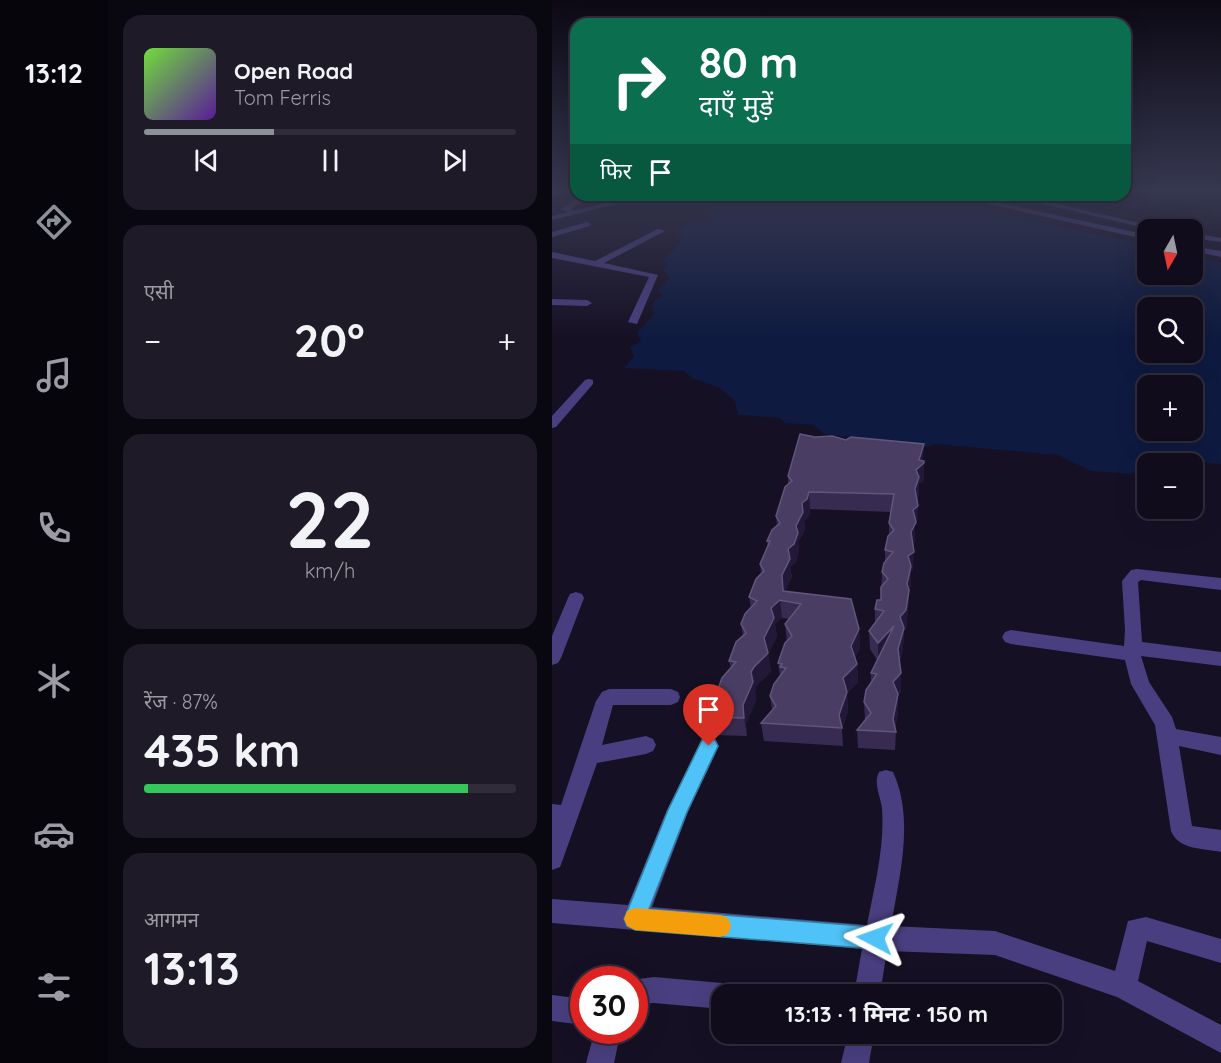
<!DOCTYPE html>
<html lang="hi">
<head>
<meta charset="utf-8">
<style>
	body { margin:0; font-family:Quicksand,"Noto Sans Devanagari",sans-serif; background:#1e1a28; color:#f1f3f6; height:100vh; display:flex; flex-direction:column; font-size:22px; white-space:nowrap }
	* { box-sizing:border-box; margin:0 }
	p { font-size:20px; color:#9c9ba3 }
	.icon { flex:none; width:33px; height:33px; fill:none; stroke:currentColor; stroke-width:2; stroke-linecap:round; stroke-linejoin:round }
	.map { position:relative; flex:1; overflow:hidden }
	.drawer { display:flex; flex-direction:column; gap:15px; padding:15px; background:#09070f; width:444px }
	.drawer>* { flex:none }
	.top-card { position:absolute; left:18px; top:18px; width:561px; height:183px; border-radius:18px; box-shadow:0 6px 24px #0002,0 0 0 2px #302c3a; background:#0b6e4f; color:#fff; overflow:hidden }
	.needle { width:39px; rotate:189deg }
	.tools { position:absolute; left:585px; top:219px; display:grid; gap:12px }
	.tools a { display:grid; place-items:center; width:66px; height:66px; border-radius:12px; background:#100c1b; box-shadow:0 6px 24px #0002,0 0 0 2px #302c3a; font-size:30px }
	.speed { position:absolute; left:18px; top:966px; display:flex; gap:12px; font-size:30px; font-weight:700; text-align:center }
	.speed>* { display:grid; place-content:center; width:78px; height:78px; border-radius:50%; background:#100c1b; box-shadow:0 6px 24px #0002,0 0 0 2px #302c3a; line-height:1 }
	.speed .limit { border:9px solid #d22; background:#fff; color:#111 }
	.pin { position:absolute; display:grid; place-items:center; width:51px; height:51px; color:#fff; margin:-62px -26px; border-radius:50% 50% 50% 0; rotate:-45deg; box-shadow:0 0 6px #0007 }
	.pin .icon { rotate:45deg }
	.me { position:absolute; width:66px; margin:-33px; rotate:274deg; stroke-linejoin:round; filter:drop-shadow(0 0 4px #0008) }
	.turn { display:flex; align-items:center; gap:21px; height:126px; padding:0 30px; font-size:27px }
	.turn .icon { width:78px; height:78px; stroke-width:2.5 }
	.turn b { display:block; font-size:42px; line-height:51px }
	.then { display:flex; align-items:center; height:57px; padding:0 30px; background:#0003; gap:12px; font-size:22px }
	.big { font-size:45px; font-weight:700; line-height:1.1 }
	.drawer .tile { flex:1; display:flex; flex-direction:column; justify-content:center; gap:9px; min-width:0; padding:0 21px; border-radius:18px; background:#1e1a28 }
	.drawer .dial { align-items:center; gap:0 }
	.dial b { font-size:78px; line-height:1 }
	.song { display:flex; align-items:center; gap:18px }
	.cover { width:72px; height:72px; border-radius:9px; background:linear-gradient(135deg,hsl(100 70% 55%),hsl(270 70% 35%)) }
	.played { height:6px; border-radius:3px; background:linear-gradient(90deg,#8c9099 35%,#302c3a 35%) }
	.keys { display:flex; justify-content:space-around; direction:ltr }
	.heat { display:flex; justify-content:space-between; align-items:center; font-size:33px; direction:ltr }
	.charge { height:9px; border-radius:4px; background:linear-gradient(90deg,#34c759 87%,#302c3a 0) }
	.trip { position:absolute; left:159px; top:984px; width:351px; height:60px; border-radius:18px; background:#100c1b; box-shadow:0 6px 24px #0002,0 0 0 2px #302c3a; font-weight:700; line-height:60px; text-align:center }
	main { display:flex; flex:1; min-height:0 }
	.tabs { display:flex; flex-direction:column; width:108px; justify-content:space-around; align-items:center; background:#06050b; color:#9c9ba3 }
	.tabs .icon { width:42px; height:42px }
	.tabs .current { color:#8c9099 }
	.tabs b { font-size:27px; color:#f1f3f6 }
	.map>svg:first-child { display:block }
</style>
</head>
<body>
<main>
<nav class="tabs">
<b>13:12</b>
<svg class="icon current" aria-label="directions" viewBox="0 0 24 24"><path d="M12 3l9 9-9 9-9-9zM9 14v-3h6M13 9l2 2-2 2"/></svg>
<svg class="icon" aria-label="music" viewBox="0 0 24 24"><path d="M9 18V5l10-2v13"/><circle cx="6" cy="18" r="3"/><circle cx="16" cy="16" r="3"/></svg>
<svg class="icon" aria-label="phone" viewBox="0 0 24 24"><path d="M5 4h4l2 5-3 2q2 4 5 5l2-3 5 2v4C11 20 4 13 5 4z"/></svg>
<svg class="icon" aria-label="climate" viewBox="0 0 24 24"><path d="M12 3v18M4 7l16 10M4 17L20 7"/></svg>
<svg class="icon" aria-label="car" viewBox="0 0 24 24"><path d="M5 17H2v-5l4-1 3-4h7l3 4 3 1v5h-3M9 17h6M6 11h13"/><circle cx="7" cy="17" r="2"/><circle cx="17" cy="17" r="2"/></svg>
<svg class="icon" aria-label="filters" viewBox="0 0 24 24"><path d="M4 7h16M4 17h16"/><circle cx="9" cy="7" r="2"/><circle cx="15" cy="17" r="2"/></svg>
</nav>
<section class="drawer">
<div class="tile">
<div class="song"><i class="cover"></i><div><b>Open Road</b><p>Tom Ferris</p></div></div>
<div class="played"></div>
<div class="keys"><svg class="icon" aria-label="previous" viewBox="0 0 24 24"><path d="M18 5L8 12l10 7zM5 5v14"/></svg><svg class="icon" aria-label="pause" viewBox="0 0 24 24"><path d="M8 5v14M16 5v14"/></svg><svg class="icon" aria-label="next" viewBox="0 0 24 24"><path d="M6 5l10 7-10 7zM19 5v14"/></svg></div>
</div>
<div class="tile"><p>एसी</p>
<div class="heat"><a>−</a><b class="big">20°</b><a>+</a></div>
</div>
<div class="tile dial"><b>22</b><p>km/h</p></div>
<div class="tile"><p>रेंज · 87%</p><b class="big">435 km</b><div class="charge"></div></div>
<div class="tile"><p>आगमन</p><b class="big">13:13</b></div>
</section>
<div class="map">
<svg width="669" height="1063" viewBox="0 0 669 1063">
	<rect width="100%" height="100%" fill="#161024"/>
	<!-- water -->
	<path fill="#0e1a40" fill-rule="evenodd" d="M184,195H378L539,234L595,244L596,274H640L641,255L669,263V464L617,460L607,463L596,464L595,468L579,474L539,471L506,455L384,444L375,447L272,434L261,425L233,423L228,418L186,415L183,401L168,388L140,378L132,371L72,368L82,356L78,347L89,341L85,333L103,313L100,310L103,300L112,296L106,291L118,278L111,270L115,266L111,260L127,244L130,237L124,233L134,224L161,220L153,214L170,202L181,200ZM596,308H640V352H596ZM620,383L625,385L640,386V430H596V386L614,385Z"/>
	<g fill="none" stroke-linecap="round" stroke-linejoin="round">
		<!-- minor -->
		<g fill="#493f80" fill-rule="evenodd">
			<polygon points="3,190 12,190 0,197 0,192"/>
			<polygon points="31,195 40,195 20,208 21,211 88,195 101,195 0,220 0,216 16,212 9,209"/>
			<polygon points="397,195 411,195 596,235 596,240"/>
			<polygon points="452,195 466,195 619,230 602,230"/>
			<polygon points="35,222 39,224 38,226 0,237 0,232"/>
			<polygon points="106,229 113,231 52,263 106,275 85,324 76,322 97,277 0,258 0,252 43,261"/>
			<polygon points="640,233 669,238 669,242 640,238"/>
			<polygon points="640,246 669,251 669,257 640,251"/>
			<polygon points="0,299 35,300 40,303 35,306 0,305"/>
			<polygon points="37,379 41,380 41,384 4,427 0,428 0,416 33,380"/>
			<path d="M585,569L669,578V590L589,580L586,582L590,642L669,652V666L589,656L597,682L620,717L624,729L669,737V755L627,746L640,826L669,830V852C650,848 627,850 619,831L603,725L579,684L573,660L459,644L453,642L450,637L453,632L459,630L572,646L573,630L570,581L579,570Z"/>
			<polygon points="24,592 30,594 32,598 9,658 6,663 0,665 0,636 16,598 18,594"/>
			<polygon points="57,689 119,689 126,692 128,697 126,702 119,705 61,705 50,745 94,736 101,739 104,745 101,751 94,754 45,763 11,859 8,867 0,870 0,804 9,805 44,701 50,692"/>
			<path d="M157,737L164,740L167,746L136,812L100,907L315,925C322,888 333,847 330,809C329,797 321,784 327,772L334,770L341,772C363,819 347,878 339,926L443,931L563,971L576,921L594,917L669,939V963L595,941L586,981L669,1025V1053L565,997L443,955L335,951L328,994H302L310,949L0,923V899L76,905L115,810L150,740Z"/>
			<polygon points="102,977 170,983 179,987 182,994 170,994 170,1009 102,1003 82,1004 82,980 79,980"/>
			<polygon points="0,995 32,999 32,1025 0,1021"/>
			<polygon points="43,1030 69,1030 62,1063 34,1063"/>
			<polygon points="296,1034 322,1034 317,1063 289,1063"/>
		</g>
	</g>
	<!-- wall -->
	<polygon fill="#372b51" points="263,437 294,440 371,461 372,463 372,480 367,484 367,494 365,500 366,506 365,523 363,525 363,540 361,545 361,570 359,571 359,584 357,592 356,609 354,629 352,631 351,647 348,660 349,692 346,695 346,713 343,728 344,732 343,750 306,748 305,730 313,721 312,702 319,683 319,673 325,660 318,649 317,631 323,623 323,609 329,600 330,572 333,563 333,550 337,535 337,523 339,512 258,509 257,517 252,521 253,530 246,542 247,551 244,562 238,567 240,577 233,591 307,629 308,648 303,658 305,664 306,682 295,693 296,711 290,730 291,746 212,741 209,723 220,710 218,696 228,676 226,663 235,642 233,624 237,619 230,618 223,624 225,636 216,654 219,672 205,685 203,690 204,700 194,724 195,736 163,735 159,717 169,701 166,689 179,668 177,661 191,636 189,624 199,608 197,597 209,574 208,564 216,547 215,541 225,526 224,516 236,484 236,476"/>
	<!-- shaded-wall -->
	<g fill="#221837">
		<polygon points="372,444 371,461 372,463 372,480 367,484 367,494 363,506 364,470"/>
		<polygon points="257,492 258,509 257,517 252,521 253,530 246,542 247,551 244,562 238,567 240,577 232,594 232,601 230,575 236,549 250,503"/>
		<polygon points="366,506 365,523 363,525 363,540 359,550 361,510"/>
		<polygon points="362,552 361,570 359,571 359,584 357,592 356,609 354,629 352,631 351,647 346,667 348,617 354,602 356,556"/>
		<polygon points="228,600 230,618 223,624 225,636 216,654 219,672 205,685 203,690 204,700 194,724 195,736 192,718 191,705 199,672 212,638 219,608"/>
		<polygon points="342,626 326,661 326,643"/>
		<polygon points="307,629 308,648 300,664 299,646"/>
		<polygon points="305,664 306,682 295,693 296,711 290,730 287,715 291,678"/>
		<polygon points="349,673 349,692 346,695 346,713 342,732 340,732 341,682"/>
	</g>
	<!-- building -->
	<polygon fill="#493d63" stroke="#60567b" stroke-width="1.5" points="248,434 263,437 280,436 294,440 299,437 372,444 367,460 372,461 372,463 364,470 367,477 363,489 366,506 361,510 364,522 359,532 362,552 356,556 359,566 355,584 357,590 354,610 348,617 352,628 346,649 349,673 341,682 346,694 341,719 344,732 305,730 319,713 312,702 314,690 325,674 319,673 342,626 326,643 317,631 332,611 323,609 325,600 329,600 329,587 336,579 330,572 332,563 341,552 333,550 336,536 342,530 337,523 342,494 257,492 255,499 250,503 251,512 244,526 246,533 242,544 236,549 238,559 230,575 231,591 299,599 307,629 299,646 305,664 291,678 295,692 287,715 290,728 209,723 224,706 218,696 222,684 234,668 228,667 230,664 226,663 233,643 240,636 233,624 249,604 228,600 219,608 222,618 212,638 216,653 202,667 199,672 201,682 191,705 192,718 159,717 159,712 170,700 166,689 170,678 184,662 177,661 184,642 194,633 189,624 193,614 205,601 197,597 204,579 212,571 208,564 218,541 215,541 220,530 228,523 224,516 233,487 240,481 236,476"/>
	<!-- sky -->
	<linearGradient id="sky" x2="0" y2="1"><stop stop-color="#0c0914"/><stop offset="0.56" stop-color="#363750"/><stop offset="1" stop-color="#363750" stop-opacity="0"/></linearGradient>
	<rect width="669" height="339" fill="url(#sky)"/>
	<!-- route -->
	<polygon fill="#4fc3f7" stroke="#337fa1" stroke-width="1.5" points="157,738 163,740 166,746 135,812 97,909 323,927 331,930 334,938 331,946 323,949 83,930 75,926 72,919 116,810 150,740"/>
	<!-- slow -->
	<polygon fill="#f59e0b" points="83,908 168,915 176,918 179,926 176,934 168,937 83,930 75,926 72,919 75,911"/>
</svg>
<div class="tools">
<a><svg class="needle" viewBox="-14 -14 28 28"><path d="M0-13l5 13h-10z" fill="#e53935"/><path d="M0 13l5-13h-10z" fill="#9c9ba3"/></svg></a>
<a><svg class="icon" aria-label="search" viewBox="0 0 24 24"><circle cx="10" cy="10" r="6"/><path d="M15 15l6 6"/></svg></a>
<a>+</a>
<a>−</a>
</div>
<div class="speed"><div class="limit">30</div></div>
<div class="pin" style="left:157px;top:746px;background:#d93025"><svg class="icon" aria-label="arrive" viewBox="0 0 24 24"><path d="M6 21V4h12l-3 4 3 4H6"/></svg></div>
<svg class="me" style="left:323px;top:938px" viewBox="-20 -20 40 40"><path d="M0-17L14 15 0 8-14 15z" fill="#4fc3f7" stroke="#fff" stroke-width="4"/></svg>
<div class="trip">13:13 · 1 मिनट · 150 m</div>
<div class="top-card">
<div class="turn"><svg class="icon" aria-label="right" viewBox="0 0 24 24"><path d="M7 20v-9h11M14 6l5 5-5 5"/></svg><div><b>80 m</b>दाएँ मुड़ें</div></div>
<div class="then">फिर<svg class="icon" aria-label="arrive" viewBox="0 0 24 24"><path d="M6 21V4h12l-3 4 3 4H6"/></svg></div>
</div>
</div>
</main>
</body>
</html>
